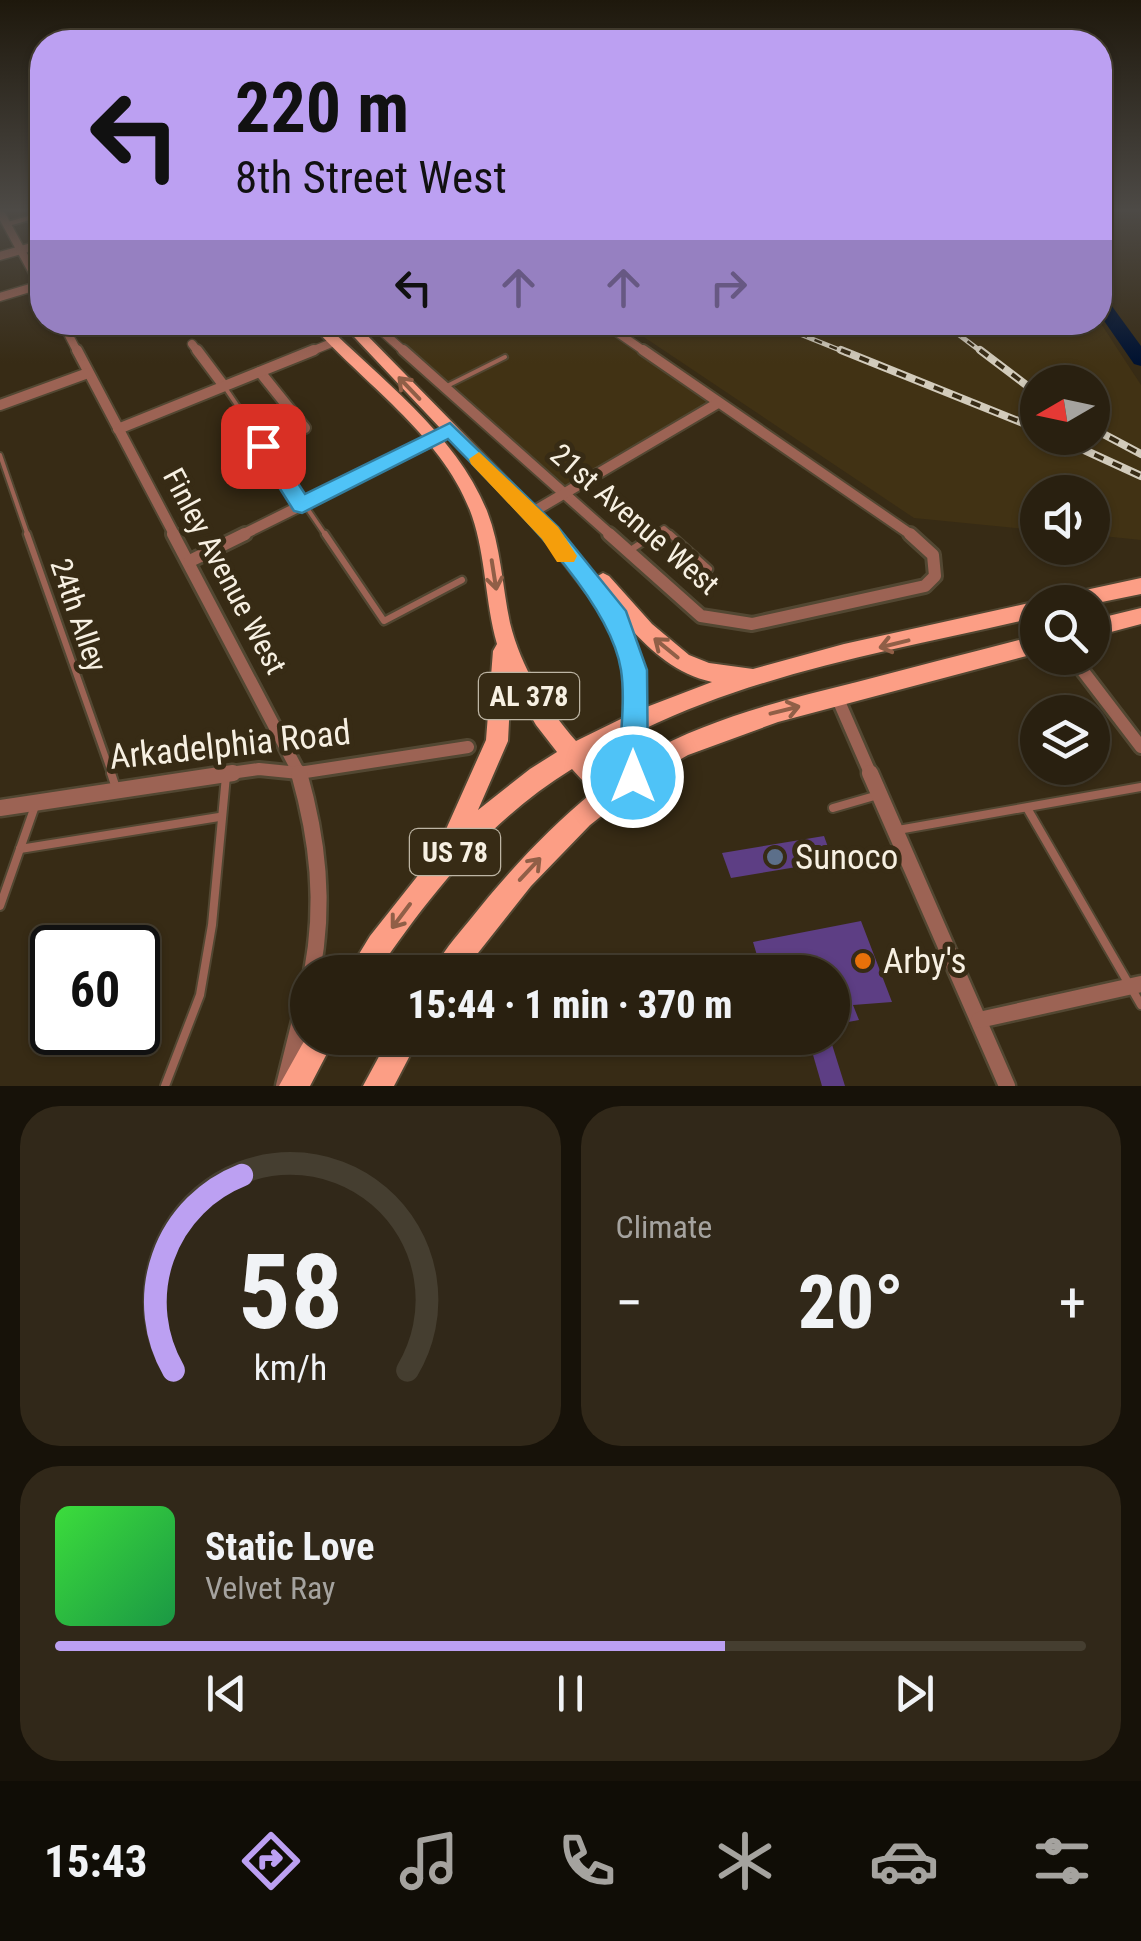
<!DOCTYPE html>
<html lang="en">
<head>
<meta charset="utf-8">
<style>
	body { margin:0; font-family:"Roboto Condensed",sans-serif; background:#312819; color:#f1f3f6; height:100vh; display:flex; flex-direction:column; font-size:38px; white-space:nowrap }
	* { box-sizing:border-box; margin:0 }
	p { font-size:32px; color:#a5a39f }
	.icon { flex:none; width:55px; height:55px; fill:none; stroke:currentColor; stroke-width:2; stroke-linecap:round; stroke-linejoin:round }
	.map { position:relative; height:1086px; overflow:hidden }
	.sheet { display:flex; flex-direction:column; gap:20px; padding:20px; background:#171209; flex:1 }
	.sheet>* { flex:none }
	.banner { position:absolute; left:30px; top:30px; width:1082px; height:305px; border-radius:40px; box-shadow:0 2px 8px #0004,0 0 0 2px #453e30; background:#bca0f2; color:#111; overflow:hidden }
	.needle { width:65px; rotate:261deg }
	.tools { position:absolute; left:1020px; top:365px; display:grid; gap:20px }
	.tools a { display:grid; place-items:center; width:90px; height:90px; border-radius:50%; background:#292010; box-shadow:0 2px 8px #0004,0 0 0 2px #453e30; font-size:50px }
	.speed { position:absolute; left:30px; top:925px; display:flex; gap:20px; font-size:50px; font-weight:700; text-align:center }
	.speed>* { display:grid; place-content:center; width:130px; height:130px; border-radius:50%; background:#292010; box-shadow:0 2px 8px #0004,0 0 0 2px #453e30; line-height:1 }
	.speed .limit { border:5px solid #111; border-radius:15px; background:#fff; color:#111 }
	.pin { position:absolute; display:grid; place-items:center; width:85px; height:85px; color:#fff; margin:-42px; border-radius:20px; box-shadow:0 5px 15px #0006 }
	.me { position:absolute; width:110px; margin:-55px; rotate:0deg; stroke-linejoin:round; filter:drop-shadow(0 0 8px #0008) }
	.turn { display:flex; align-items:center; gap:35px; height:210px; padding:0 40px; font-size:45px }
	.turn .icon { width:130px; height:130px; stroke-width:2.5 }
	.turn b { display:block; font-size:70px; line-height:85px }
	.lanes { display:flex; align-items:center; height:95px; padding:0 40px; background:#0003; justify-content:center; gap:50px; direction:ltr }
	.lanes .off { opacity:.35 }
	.big { font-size:75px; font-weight:800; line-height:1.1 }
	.sheet .card { flex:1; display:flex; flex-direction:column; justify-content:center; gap:15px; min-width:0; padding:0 35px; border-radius:40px; background:#312819 }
	.sheet .dial { align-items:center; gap:0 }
	.dial svg { height:260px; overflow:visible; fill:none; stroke:#453e30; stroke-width:7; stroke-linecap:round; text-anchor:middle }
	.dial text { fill:#f1f3f6; stroke:none }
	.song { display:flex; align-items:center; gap:30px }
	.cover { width:120px; height:120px; border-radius:15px; background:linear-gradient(135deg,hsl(120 70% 55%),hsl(140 70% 35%)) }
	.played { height:10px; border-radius:5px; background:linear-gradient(90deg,#bca0f2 65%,#453e30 65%) }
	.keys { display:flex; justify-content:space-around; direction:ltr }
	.heat { display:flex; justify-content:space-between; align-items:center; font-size:55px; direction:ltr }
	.sheet .tiles { flex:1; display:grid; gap:20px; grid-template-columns:1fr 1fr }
	.card:last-child { grid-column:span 2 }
	.trip { position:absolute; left:290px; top:955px; width:560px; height:100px; border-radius:50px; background:#292010; box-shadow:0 2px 8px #0004,0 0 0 2px #453e30; font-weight:800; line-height:100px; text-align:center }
	.tabs { display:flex; height:160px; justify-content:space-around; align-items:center; background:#100d06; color:#a5a39f }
	.tabs .icon { width:70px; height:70px }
	.tabs .current { color:#bca0f2 }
	.tabs b { font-size:45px; color:#f1f3f6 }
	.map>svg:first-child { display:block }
</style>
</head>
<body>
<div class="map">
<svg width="1141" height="1086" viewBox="0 0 1141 1086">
	<rect width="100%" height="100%" fill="#372b15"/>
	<!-- built -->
	<g fill="#413214" fill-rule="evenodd">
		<path d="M1100,322L1141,385V540L1093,535L1092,492H1038L1037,530L914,518L623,323ZM1038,382H1092V438H1038Z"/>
		<polygon points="368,323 607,323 725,403 563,494"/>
	</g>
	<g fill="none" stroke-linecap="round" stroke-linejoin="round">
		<!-- river -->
		<polygon fill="#001231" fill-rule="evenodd" points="1100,297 1106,298 1141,346 1141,366 1134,364 1100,315"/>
	</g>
	<!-- building -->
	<g fill="#5d3e84">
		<polygon points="824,836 833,861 731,878 722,853"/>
		<polygon points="861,921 892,1002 853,1005 859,1020 832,1025 832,972 762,972 753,942"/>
		<polygon points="830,1038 845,1086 822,1086 809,1041"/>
	</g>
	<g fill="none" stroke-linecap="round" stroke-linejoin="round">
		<defs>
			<g id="lane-far2">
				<polyline points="42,214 29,218 42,241"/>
				<polyline points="8,224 29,218"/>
				<polyline points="224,386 326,536"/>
				<polyline points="445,387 505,357"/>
				<polyline points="0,455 28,536"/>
				<polyline points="652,536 664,528 673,536"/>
			</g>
			<g id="lane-far1">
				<polyline points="27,534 112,775"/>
				<polyline points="325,534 384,621 462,580"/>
				<polyline points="670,534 709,569"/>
				<polyline points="629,551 655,534"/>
			</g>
			<g id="lane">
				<polyline points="111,773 116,788"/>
				<polyline points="833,808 878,795"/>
				<polyline points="1027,808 1141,1005"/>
				<polyline points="898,830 1141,787"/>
				<polyline points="20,849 219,817"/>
				<polyline points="0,906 35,806"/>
				<polyline points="165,1086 200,995 212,925 226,776"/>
			</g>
			<g id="street-far3">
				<polyline points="0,212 42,289"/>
				<polyline points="0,256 42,244"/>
				<polyline points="0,297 40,285"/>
				<polyline points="62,322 78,353"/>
				<polyline points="602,322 647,353"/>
				<polyline points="356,333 376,326 406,353"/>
				<polyline points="192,344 199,353"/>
				<polyline points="307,353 334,342"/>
			</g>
			<g id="street-far2">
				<polyline points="77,350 175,536"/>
				<polyline points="197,350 224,386"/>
				<polyline points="403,350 612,536"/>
				<polyline points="643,350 913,536"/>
				<polyline points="260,372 305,428"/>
				<polyline points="0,405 88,373"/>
				<polyline points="118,429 314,350"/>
				<polyline points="531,513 718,403"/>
				<polyline points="240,536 431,441"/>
			</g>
			<g id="street-far1">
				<polyline points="173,534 300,775"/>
				<polyline points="609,534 701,616 752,624 925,586 935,576 933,555 910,534"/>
				<polyline points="190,561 245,534"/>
				<polyline points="1073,658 1141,747"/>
				<polyline points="837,697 871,775"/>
				<polyline points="216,775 259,769 299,773 468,747"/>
			</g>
			<g id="street">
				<path d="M299,773C318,840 325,903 312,972"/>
				<polyline points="870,773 1007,1086"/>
				<polyline points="0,808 233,773"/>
				<polyline points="979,1020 1141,984"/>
				<polyline points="284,1086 308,989"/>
			</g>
			<g id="primary">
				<path d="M309,322H323C380,379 456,434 487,511C501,547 502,585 510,623C521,668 546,706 576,741L623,718L624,670L609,622L544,538L340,322H354L556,528L596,577L603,573L609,576L652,624L689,655L709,663L753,669L844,644L1038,601L1042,602H1038V617C906,648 766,670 644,729V755C711,718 783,700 857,682C917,666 977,651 1038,635V653L778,722L688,755L655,774L590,825L531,886L463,972H434C440,954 456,937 469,921C506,874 547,830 593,792L572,769C489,820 431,893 377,972H348L370,936L435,854L486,740L493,651L497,644C485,602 486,557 472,516C444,436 363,384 309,322ZM629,627C653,653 677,674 712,682L644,708V670ZM511,682L536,725L557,752L530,769L478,810L508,741ZM622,740V770L611,778L591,757Z"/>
				<polygon points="1141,578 1141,594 1092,604 1058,602 1060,596 1067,594"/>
				<polygon points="1141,608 1141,624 1092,637 1092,620"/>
				<polygon points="308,1034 308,1038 335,1038 310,1086 279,1086"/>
				<polygon points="389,1038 419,1038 394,1086 363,1086"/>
			</g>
		</defs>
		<!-- lane-far2 casing -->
		<use href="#lane-far2" stroke="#524732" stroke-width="8"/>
		<!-- lane-far1 casing -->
		<use href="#lane-far1" stroke="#524732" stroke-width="11"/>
		<!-- lane casing -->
		<use href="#lane" stroke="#524732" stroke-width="12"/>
		<!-- street-far3 casing -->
		<use href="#street-far3" stroke="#524732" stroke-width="11"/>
		<!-- street-far2 casing -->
		<use href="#street-far2" stroke="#524732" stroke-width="14"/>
		<!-- street-far1 casing -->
		<use href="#street-far1" stroke="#524732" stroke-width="18"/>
		<!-- street casing -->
		<use href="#street" stroke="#524732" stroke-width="21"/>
		<!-- primary casing -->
		<use href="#primary" stroke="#524732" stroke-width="4"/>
		<!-- lane-far2 -->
		<use href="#lane-far2" stroke="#9c6354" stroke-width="4"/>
		<!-- lane-far1 -->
		<use href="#lane-far1" stroke="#9c6354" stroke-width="6"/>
		<!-- lane -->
		<use href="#lane" stroke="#9c6354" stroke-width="8"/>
		<!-- street-far3 -->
		<use href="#street-far3" stroke="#9c6354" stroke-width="8"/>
		<!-- street-far2 -->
		<use href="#street-far2" stroke="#9c6354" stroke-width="10"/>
		<!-- street-far1 -->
		<use href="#street-far1" stroke="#9c6354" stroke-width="12"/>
		<!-- street -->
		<use href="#street" stroke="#9c6354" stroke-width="16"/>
		<!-- primary -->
		<use href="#primary" fill="#fc9e85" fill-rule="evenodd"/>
		<defs>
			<g id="rail-far1">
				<polyline points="770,322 847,353"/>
				<polyline points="942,322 983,353"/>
			</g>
			<g id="rail">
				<polyline points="841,350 1038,429"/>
				<polyline points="980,350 1038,394"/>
				<polyline points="1092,428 1141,454"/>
				<polyline points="1058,438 1141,476"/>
			</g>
		</defs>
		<!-- rail-far1 casing -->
		<use href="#rail-far1" stroke="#d2cbbb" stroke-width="5"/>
		<!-- rail casing -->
		<use href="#rail" stroke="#d2cbbb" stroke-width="8"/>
		<!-- rail-far1 -->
		<use href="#rail-far1" stroke="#372b15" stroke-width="2.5" stroke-dasharray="8" stroke-linecap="butt"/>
		<!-- rail -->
		<use href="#rail" stroke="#372b15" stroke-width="4" stroke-dasharray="10" stroke-linecap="butt"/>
	</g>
	<!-- one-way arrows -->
	<defs><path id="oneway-shaft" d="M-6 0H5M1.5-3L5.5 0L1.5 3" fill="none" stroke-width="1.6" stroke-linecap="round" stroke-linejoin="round" transform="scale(2.5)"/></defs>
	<g stroke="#905f47">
		<use href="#oneway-shaft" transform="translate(409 388) rotate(-134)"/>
		<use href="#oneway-shaft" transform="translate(494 575) rotate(81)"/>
		<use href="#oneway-shaft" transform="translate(894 644) rotate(166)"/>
		<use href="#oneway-shaft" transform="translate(666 648) rotate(-141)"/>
		<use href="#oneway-shaft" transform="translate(785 710) rotate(-14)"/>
		<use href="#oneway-shaft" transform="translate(530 869) rotate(-47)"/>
		<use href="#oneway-shaft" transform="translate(401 916) rotate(127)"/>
	</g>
	<!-- sky -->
	<linearGradient id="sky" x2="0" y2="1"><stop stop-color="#1e180c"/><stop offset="0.58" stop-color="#4d4a46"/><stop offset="1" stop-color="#4d4a46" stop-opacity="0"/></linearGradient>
	<rect width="1141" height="363" fill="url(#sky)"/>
	<!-- route -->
	<path fill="#4fc3f7" stroke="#337fa1" stroke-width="2.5" d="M450,423L558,527L626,611L647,670L648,777L644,787L633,792L623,787L619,777C619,743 626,703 621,670C609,594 501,495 448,439L302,513L294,511L253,446L256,441H270L305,494Z"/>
	<!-- slow -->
	<polygon fill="#f59e0b" points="479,452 558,527 577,556 574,562 557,562 542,539 471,464 469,459"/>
	<!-- markers -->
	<circle fill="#5c6f8a" stroke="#372b15" stroke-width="4" cx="775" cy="857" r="10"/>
	<circle fill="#e8710a" stroke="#372b15" stroke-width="4" cx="863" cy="961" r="10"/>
	<g text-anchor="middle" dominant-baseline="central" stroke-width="10" stroke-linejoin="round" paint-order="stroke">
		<!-- shield labels -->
		<g fill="#372b15" stroke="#bdb5a4" stroke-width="2.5">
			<rect x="479" y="673" width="100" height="46" rx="8"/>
			<rect x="410" y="829" width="90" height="46" rx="8"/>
		</g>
		<g font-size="28" font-weight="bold" fill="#f7f0e2">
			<text x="529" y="696">AL 378</text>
			<text x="455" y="852">US 78</text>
		</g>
		<!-- street labels -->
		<g font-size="30" fill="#f7f0e2" stroke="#372b15">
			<text transform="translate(635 519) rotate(41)">21st Avenue West</text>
			<text transform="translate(225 571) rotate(62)">Finley Avenue West</text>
			<text transform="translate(79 615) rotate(71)">24th Alley</text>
		</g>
		<!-- near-street labels -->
		<g font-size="35" fill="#f7f0e2" stroke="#372b15">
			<text transform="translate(230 745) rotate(-6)">Arkadelphia Road</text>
		</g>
		<!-- near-poi labels -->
		<g font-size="35" fill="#f7f0e2" stroke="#372b15" text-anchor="start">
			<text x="795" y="857">Sunoco</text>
			<text x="883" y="961">Arby's</text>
		</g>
	</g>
</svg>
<div class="tools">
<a><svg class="needle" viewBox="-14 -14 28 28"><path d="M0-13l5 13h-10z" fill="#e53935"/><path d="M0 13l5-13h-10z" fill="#a5a39f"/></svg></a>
<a><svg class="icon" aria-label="sound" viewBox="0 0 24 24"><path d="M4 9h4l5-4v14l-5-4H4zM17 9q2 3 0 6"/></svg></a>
<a><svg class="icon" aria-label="search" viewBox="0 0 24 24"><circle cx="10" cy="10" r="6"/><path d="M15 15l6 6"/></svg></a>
<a><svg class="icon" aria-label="layers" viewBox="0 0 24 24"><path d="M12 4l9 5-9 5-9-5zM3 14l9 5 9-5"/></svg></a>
</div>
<div class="speed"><div class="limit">60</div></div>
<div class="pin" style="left:263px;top:446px;background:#d93025"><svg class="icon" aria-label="arrive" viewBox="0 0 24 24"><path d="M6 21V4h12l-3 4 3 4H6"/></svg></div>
<svg class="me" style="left:633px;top:777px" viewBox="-20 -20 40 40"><circle r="17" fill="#4fc3f7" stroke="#fff" stroke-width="3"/><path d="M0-11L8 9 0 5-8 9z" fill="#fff"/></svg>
<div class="trip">15:44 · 1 min · 370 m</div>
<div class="banner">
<div class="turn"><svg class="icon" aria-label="left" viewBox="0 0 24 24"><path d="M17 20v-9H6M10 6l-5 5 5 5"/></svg><div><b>220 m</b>8th Street West</div></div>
<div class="lanes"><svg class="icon" aria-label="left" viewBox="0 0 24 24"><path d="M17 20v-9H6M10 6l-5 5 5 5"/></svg><svg class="icon off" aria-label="ahead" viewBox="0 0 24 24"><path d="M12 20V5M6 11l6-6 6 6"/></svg><svg class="icon off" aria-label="ahead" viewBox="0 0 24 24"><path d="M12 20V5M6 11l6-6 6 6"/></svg><svg class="icon off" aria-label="right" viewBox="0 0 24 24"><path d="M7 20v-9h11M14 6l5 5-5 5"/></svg></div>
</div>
</div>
<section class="sheet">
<div class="tiles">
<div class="card dial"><svg viewBox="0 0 100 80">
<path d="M14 69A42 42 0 1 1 86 69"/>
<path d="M14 69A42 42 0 0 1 35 9" stroke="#bca0f2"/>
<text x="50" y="56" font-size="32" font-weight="700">58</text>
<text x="50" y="72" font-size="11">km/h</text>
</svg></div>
<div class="card"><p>Climate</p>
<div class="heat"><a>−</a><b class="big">20°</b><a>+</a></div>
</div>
<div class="card">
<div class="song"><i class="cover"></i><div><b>Static Love</b><p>Velvet Ray</p></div></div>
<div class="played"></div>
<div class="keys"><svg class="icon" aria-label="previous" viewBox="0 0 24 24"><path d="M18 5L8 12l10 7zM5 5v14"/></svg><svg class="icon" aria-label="pause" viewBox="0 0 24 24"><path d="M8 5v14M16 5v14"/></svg><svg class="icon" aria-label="next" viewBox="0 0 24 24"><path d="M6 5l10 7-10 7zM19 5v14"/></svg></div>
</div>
</div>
</section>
<nav class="tabs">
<b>15:43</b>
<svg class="icon current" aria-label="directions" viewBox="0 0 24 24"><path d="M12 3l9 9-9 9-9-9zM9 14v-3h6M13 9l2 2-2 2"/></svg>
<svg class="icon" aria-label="music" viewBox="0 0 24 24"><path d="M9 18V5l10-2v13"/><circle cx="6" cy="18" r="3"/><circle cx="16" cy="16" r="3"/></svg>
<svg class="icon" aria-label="phone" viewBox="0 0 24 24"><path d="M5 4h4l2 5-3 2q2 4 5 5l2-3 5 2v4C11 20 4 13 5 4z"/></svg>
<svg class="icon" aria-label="climate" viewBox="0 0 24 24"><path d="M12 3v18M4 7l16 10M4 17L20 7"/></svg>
<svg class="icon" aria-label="car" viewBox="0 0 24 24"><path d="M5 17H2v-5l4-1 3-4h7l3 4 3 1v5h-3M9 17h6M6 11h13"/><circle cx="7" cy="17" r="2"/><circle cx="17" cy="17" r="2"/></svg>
<svg class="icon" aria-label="filters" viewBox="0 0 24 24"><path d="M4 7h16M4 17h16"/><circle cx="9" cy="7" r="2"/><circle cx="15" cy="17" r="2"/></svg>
</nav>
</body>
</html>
